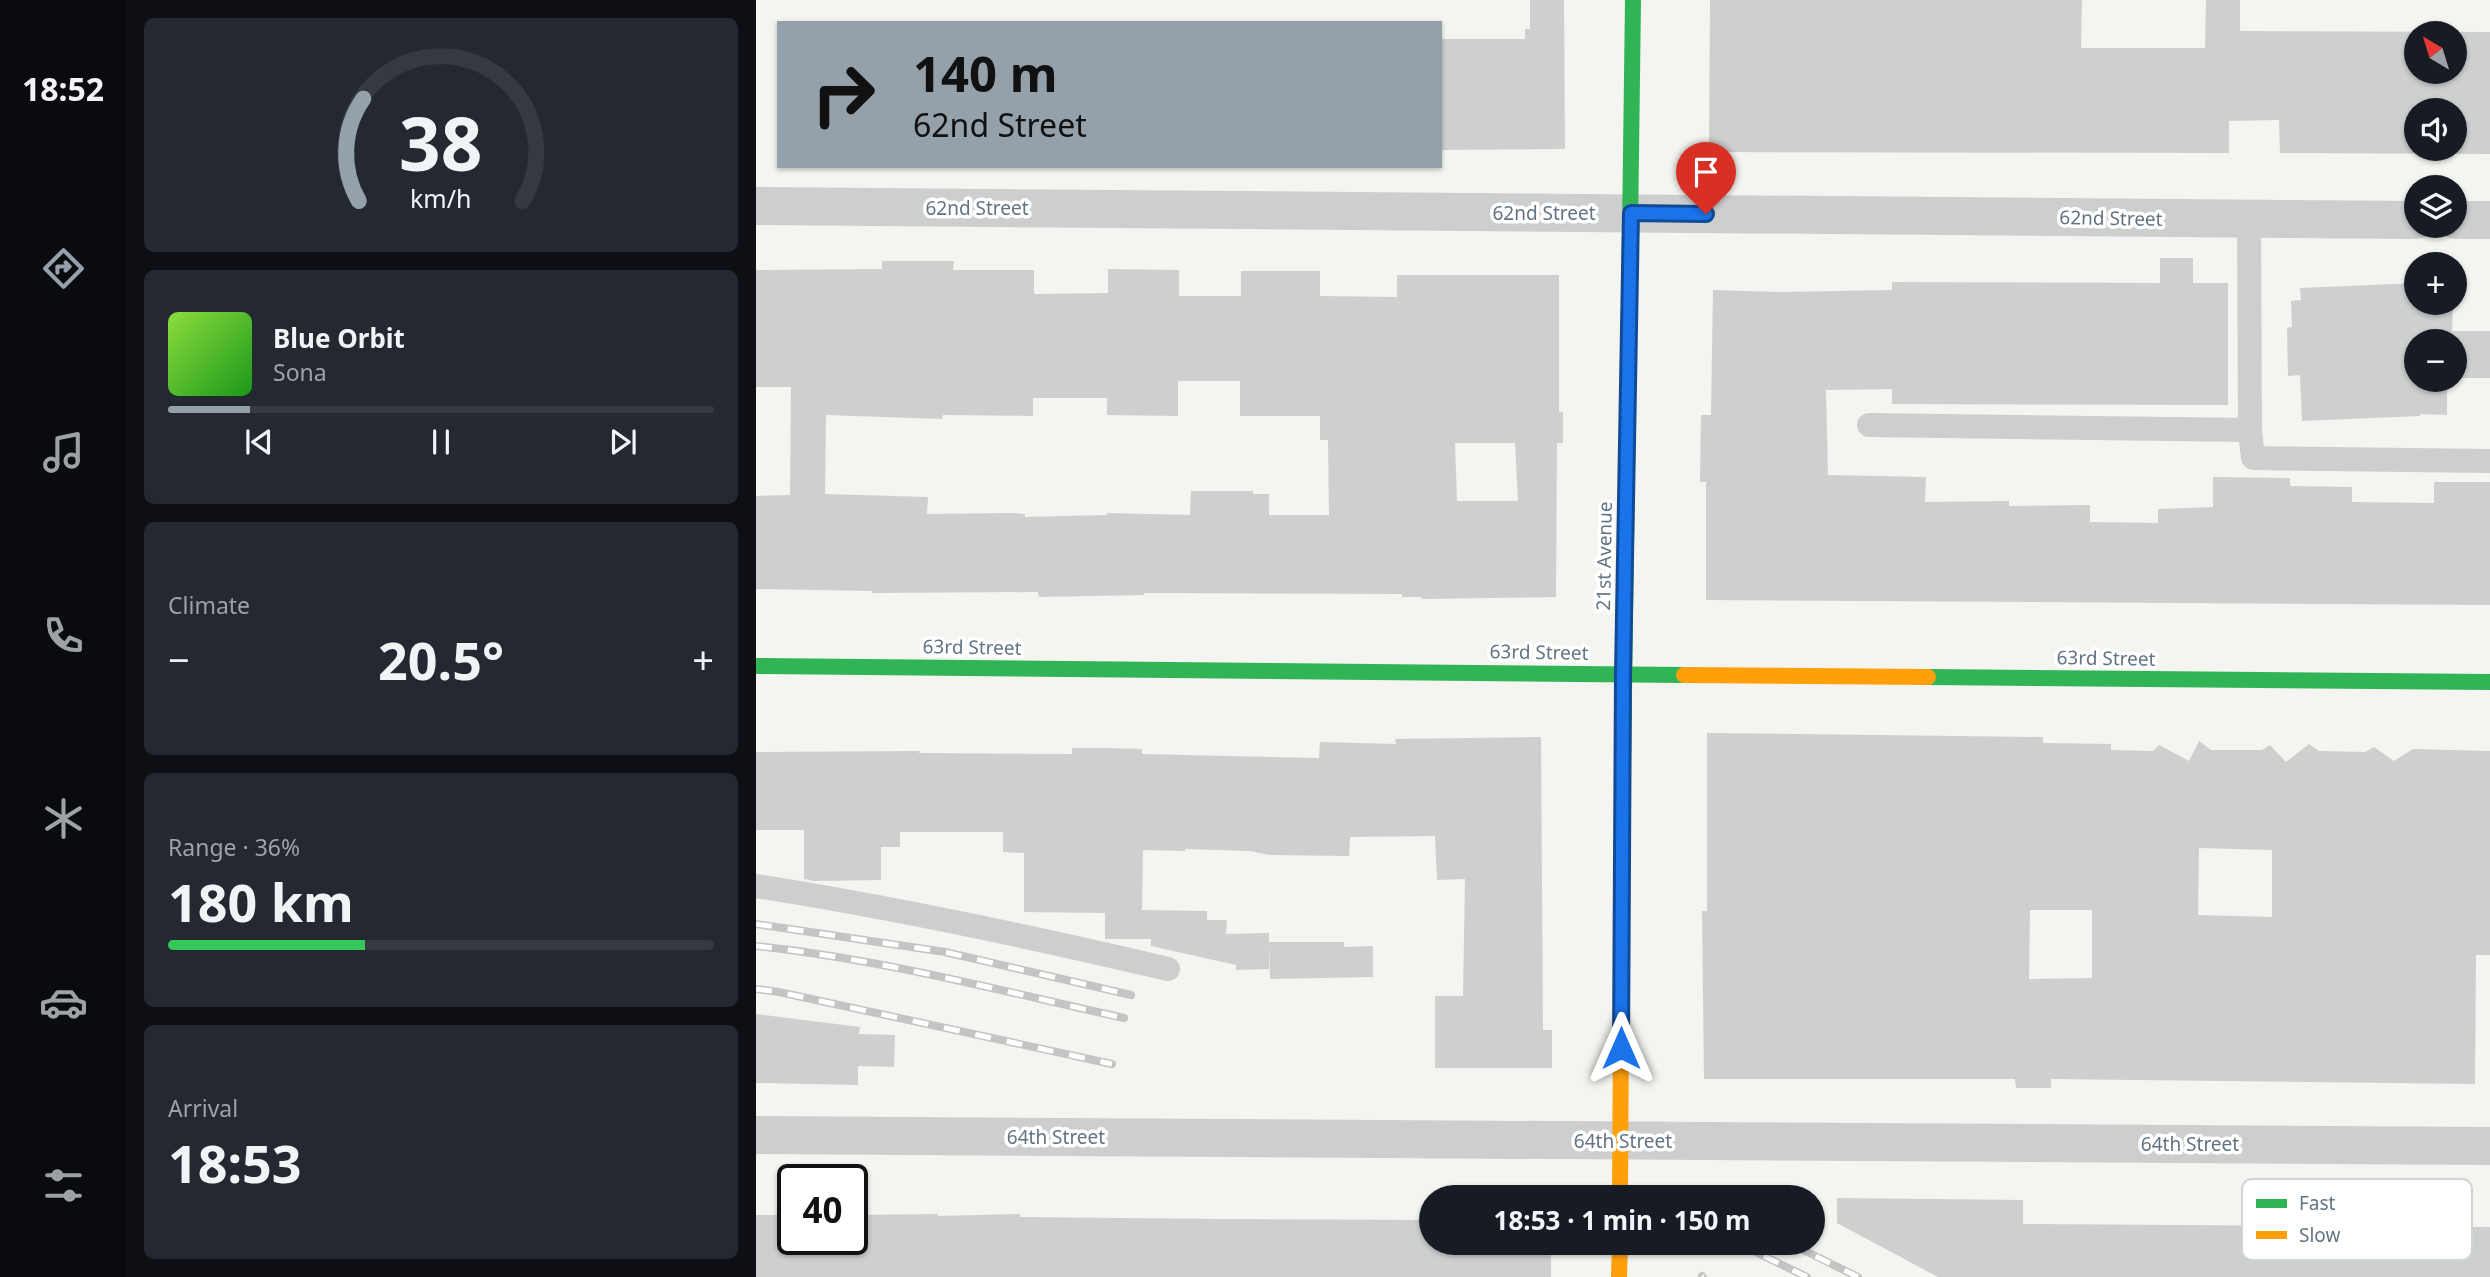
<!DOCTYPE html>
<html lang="en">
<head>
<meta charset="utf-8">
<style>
	body { margin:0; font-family:"Noto Sans",sans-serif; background:#242831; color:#f1f3f6; height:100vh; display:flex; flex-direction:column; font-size:26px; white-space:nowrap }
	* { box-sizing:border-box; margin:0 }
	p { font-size:23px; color:#9ea1a6 }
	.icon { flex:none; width:38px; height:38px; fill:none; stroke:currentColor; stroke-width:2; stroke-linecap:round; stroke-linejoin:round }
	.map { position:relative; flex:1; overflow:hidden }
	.sheet { display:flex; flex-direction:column; gap:18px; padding:18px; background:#0d0f14; width:630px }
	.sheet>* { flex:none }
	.top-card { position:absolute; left:21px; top:21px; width:665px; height:147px; border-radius:0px; box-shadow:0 2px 5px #0004; background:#95a1aa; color:#111; overflow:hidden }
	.needle { width:46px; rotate:322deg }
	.controls { position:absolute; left:1648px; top:21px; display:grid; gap:14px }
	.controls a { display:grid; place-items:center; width:63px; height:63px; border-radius:50%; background:#171b24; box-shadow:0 2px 5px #0004; font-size:35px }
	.speed { position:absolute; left:21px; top:1164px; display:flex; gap:14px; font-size:35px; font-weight:700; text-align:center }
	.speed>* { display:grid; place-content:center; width:91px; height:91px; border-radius:50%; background:#171b24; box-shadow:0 2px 5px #0004; line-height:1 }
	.speed .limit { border:4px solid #111; border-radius:10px; background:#fff; color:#111 }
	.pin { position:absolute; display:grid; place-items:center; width:60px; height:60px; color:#fff; margin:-72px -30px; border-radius:50% 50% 50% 0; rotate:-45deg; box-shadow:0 0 7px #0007 }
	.pin .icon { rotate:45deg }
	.me { position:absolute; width:77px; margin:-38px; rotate:0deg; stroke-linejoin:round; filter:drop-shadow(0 0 5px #0008) }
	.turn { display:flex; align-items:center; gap:24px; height:147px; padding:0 21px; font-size:32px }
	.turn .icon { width:91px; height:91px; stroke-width:2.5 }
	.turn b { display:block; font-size:49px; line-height:60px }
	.big { font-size:52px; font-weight:700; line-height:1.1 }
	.sheet .widget { flex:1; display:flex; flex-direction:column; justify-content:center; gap:10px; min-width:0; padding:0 24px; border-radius:10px; background:#242831 }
	.sheet .dial { align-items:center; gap:0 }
	.dial svg { height:182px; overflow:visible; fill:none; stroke:#363941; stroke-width:7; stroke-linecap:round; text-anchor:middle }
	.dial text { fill:#f1f3f6; stroke:none }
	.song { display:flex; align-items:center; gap:21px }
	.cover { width:84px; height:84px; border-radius:10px; background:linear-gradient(135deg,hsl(90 70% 55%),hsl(120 70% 35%)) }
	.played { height:7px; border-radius:4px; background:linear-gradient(90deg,#95a1aa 15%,#363941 15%) }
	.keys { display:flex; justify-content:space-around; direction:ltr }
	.heat { display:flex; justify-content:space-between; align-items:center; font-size:38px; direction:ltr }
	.charge { height:10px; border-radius:5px; background:linear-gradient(90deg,#34c759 36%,#363941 0) }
	.trip { position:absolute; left:663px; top:1185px; width:406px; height:70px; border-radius:35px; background:#171b24; box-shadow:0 2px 5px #0004; font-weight:700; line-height:70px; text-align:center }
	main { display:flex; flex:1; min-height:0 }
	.menu { display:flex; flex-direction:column; width:126px; justify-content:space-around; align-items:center; background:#090b0e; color:#9ea1a6 }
	.menu .icon { width:49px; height:49px }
	.menu .selected { color:#95a1aa }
	.menu b { font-size:32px; color:#f1f3f6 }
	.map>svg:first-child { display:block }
</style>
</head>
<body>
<main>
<nav class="menu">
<b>18:52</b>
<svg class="icon selected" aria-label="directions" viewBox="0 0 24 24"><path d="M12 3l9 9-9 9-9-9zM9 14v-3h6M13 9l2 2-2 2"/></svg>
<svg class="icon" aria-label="music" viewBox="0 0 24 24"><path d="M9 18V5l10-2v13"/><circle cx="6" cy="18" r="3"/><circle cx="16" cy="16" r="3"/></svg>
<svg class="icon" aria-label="phone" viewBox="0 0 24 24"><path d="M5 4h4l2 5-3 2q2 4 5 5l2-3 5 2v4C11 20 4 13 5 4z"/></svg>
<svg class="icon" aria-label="climate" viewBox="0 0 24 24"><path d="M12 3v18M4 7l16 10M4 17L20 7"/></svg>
<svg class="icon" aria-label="car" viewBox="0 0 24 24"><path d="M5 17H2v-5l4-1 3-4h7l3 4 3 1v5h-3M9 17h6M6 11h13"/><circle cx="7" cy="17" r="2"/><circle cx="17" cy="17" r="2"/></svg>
<svg class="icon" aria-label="filters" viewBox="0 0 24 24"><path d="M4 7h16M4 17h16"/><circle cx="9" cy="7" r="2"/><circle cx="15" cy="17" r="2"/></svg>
</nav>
<section class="sheet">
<div class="widget dial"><svg viewBox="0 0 100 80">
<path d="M14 69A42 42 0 1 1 86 69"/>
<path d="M14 69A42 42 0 0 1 16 24" stroke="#95a1aa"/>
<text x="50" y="56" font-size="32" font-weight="700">38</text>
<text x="50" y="72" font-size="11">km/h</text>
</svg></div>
<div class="widget">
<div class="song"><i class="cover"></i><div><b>Blue Orbit</b><p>Sona</p></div></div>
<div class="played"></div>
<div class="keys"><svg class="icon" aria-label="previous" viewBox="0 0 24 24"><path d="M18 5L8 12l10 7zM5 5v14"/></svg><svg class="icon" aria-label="pause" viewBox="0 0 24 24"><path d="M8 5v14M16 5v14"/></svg><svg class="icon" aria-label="next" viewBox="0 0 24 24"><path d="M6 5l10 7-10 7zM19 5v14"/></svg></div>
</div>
<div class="widget"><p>Climate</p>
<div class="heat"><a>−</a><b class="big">20.5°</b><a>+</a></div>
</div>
<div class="widget"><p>Range · 36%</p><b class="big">180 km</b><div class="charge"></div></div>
<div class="widget"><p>Arrival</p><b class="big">18:53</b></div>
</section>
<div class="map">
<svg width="1734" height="1277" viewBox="0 0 1734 1277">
	<rect width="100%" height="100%" fill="#f4f4f1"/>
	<!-- building -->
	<g fill="#cecfcf" fill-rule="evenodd">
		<polygon points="774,0 808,0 809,149 684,150 684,39 769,39 769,29 774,29"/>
		<path d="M954,0H1326L1325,48H1449L1450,0H1484V31L1734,32V154L1524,153L1523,120L1473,121V153L953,152ZM1661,33H1699V72H1661ZM1661,110H1699V149H1661Z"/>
		<polygon points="1404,258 1437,258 1437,283 1472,283 1472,405 1136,404 1136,389 1070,390 1072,475 1170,477 1169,502 1253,501 1253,506 1334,505 1334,522 1402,523 1402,509 1457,507 1457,477 1534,478 1534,486 1596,487 1596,502 1678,503 1678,482 1734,482 1734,605 950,600 950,482 944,482 945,415 955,415 957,290 1026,292 1136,290 1136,282 1404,283"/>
		<path d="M126,261H198L197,270H278V294L352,293V269L423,270V296H485V271H564V296L641,297V275H803V412H807V443H801L800,597L666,599L665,597H646V594L388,593V595L283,597L282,592L116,593V591L0,589V496L34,495L35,387H0V270L126,269ZM422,381H484V416H564V440H572L573,515H513V494H497V491H435L434,515L351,513V515L269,517V514L255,513L171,514L172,497L69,494L70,415L186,419L187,415L277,416V398H351V415L422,416ZM699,443H759L762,501H701Z"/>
		<polygon points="1661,283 1661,303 1697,303 1696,331 1734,331 1734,378 1699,378 1699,341 1661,341 1661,380 1691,380 1691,415 1665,414 1664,416 1546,421 1544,375 1532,376 1531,328 1536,327 1535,301 1545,300 1544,288"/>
		<path d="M951,733L1287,737V743L1355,744V750L1397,751L1403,745L1433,761L1443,741L1455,750H1506L1514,745L1530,762L1553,744L1563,751L1609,752L1618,747L1638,761L1657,749L1734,751V955H1720L1719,1084L1295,1079V1088H1260L1259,1079H948L946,911H951ZM1443,848L1516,850V917L1442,915ZM1274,910H1336V978L1273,979Z"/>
		<polygon points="785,737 787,1030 796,1030 796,1068 679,1068 679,996 707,996 709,879 681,880 679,836 594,837 593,856 513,855 494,851 429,849 429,851 387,850 386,910 451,911 451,920 471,920 470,934 513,933 513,969 480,970 480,965 395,946 395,939 349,939 349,913 268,912 268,853 247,852 247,832 144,832 144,847 125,847 125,880 58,881 48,879 48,830 0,830 0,752 164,751 163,753 316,754 316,748 351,748 386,749 386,754 563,758 564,742 640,744 639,739"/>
		<polygon points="513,942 588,942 588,947 617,946 617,977 514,979"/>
		<polygon points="0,1014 104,1027 103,1034 139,1035 138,1067 102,1066 102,1085 0,1083"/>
		<polygon points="1081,1198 1267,1200 1267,1224 1734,1227 1734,1277 1182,1277 1081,1223"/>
		<polygon points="182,1214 182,1216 264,1214 264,1217 464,1219 676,1220 676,1242 795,1242 795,1277 0,1277 0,1215 37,1215 37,1239 96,1239 96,1215"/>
	</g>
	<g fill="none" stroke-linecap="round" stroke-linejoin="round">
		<!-- lane -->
		<g stroke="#cdcece" stroke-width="24">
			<polyline points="1493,220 1494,430 1497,458 1734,461"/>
			<polyline points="1113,425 1494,430"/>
			<path d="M0,886C139,908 276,937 412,969"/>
		</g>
		<!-- street -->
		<g stroke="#cdcece" stroke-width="38">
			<polyline points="0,206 1661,220"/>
			<polyline points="1699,220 1734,220"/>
			<polyline points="0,1135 1734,1146"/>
		</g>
		<!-- fast -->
		<g stroke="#30b455" stroke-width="16">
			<polyline points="0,666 928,675"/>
			<polyline points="1172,677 1734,682"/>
			<polyline points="866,847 877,0"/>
		</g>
		<!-- slow -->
		<g stroke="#ff9f0a" stroke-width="16">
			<polyline points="928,675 1172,677"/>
			<polyline points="864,1197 866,847"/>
			<polyline points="863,1277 864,1242"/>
		</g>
		<defs>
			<g id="rail">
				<polyline points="0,924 189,952 375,995"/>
				<path d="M0,946C124,959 246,991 368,1018"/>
				<polyline points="0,989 23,992 356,1064"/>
				<polyline points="979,1242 1051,1277"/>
				<polyline points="1031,1242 1102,1277"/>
				<polyline points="946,1276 947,1277"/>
			</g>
		</defs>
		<!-- rail casing -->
		<use href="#rail" stroke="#c3c4c4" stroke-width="8"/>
		<!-- rail -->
		<use href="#rail" stroke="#fff" stroke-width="5" stroke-dasharray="16" stroke-linecap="butt"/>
	</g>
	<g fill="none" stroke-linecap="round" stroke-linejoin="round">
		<defs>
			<polyline id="route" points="865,1048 867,674 875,213 950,214"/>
		</defs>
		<!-- route casing -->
		<use href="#route" stroke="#114b97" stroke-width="18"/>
		<!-- route -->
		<use href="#route" stroke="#1a73e8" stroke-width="12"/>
	</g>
	<g text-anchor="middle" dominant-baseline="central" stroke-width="7" stroke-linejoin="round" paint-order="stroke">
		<!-- street labels -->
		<g font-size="19" fill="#627483" stroke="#fff">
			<text x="221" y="208">62nd Street</text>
			<text x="788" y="213">62nd Street</text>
			<text transform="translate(1355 218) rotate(1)">62nd Street</text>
			<text transform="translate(848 556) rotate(-89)">21st Avenue</text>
			<text transform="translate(216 647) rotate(1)">63rd Street</text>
			<text transform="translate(783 652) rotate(1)">63rd Street</text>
			<text transform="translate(1350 658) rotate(1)">63rd Street</text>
			<text x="300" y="1137">64th Street</text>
			<text x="867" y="1141">64th Street</text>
			<text x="1434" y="1144">64th Street</text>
		</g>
	</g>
	<!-- legend -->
	<rect x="1486" y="1179" width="230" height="81" rx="10" fill="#fff" stroke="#d0d5da" stroke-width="2"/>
	<rect x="1500" y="1199" width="31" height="9" fill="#30b455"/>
	<rect x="1500" y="1231" width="31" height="8" fill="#ff9f0a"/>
	<g font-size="19" fill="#627483">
		<text x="1543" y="1210">Fast</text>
		<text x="1543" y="1242">Slow</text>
	</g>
</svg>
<div class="controls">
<a><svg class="needle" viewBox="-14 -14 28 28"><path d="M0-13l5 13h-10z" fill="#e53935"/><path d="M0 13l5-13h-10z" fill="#9ea1a6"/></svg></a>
<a><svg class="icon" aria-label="sound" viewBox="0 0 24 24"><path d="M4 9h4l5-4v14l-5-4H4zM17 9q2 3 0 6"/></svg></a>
<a><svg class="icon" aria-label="layers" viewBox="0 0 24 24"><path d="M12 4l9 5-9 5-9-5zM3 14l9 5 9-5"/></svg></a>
<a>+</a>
<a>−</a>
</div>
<div class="speed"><div class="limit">40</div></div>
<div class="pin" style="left:950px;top:214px;background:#d93025"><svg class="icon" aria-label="arrive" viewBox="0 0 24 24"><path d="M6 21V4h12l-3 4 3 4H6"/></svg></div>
<svg class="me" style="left:865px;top:1048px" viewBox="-20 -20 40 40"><path d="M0-17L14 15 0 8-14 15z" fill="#1a73e8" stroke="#fff" stroke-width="4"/></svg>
<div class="trip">18:53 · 1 min · 150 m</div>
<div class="top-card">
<div class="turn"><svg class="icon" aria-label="right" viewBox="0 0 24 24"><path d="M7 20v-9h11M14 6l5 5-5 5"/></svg><div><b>140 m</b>62nd Street</div></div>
</div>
</div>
</main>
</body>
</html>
